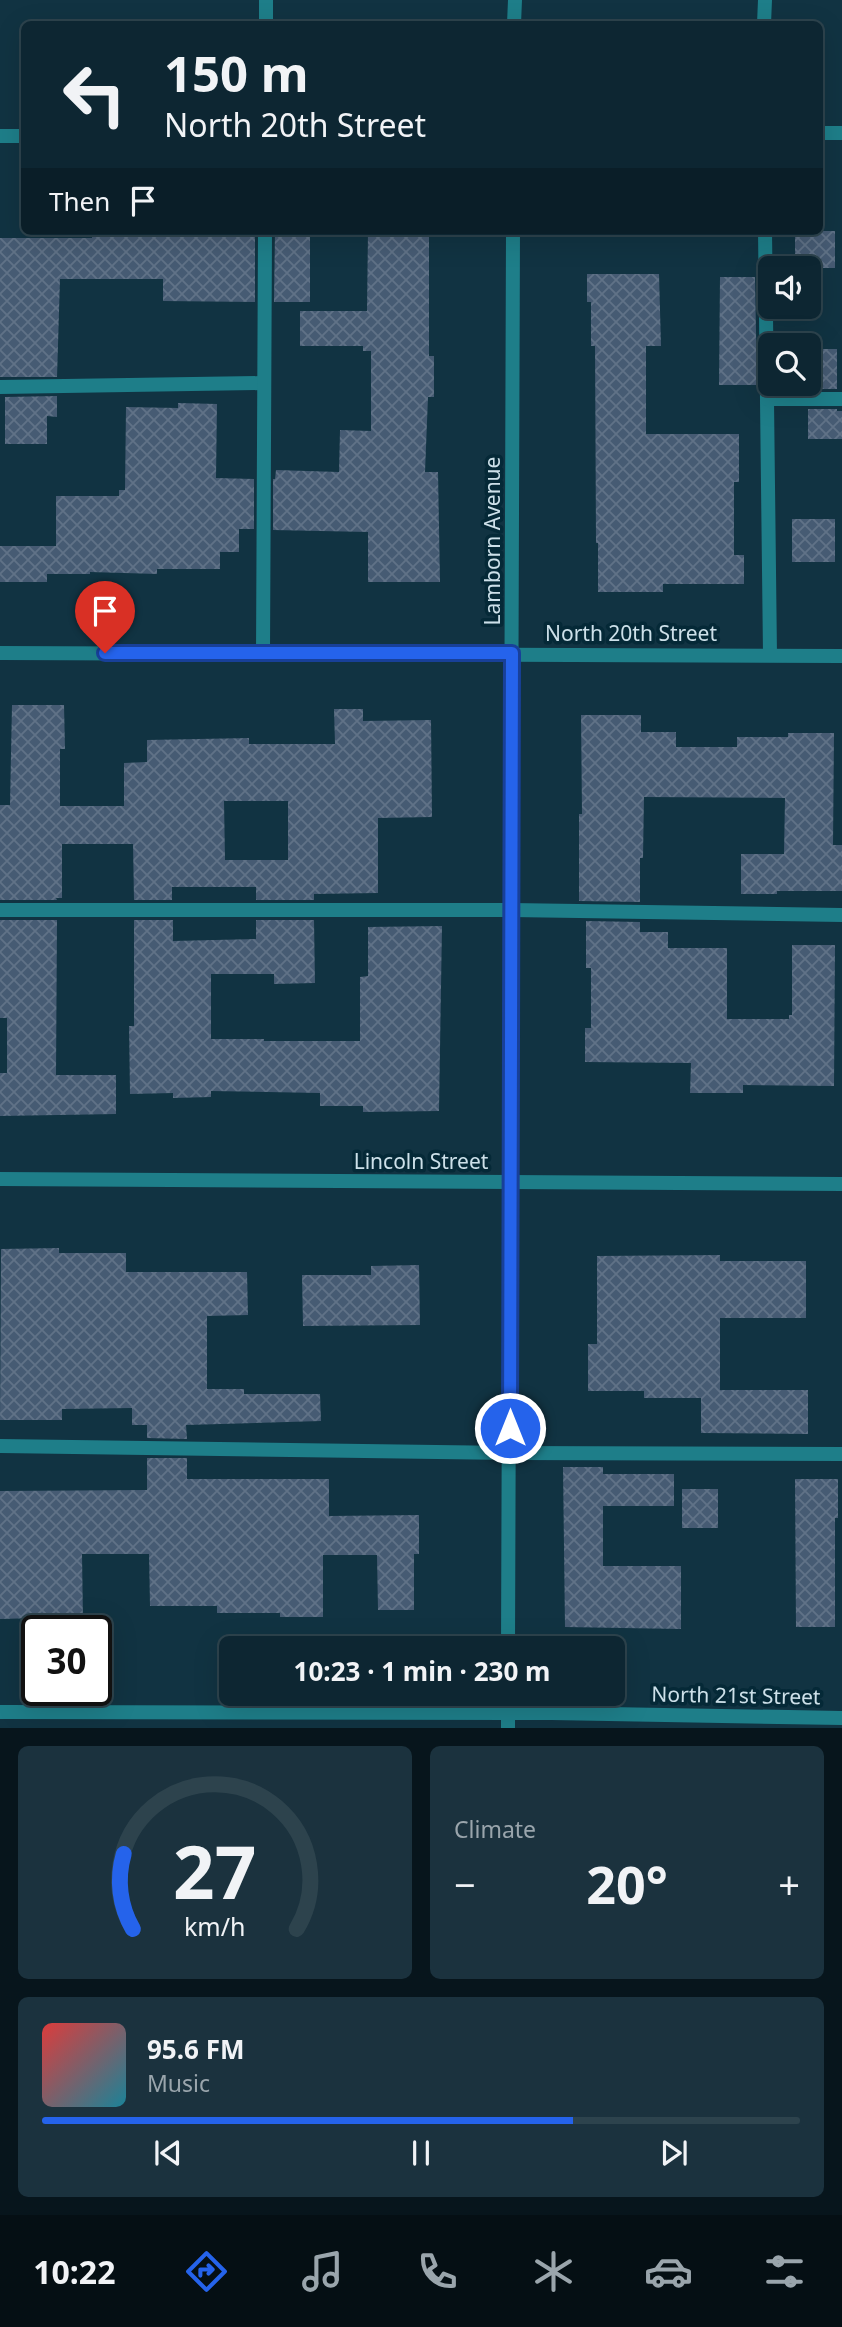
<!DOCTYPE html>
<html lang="en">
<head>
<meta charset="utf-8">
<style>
	body { margin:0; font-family:"Noto Sans",sans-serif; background:#1b323e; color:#f1f3f6; height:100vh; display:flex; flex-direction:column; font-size:26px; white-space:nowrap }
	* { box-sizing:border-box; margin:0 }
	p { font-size:23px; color:#9aa5ac }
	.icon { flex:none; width:38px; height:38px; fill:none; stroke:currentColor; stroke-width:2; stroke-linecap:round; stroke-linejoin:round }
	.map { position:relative; height:1728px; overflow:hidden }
	.details { display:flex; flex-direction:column; gap:18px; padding:18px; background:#07151c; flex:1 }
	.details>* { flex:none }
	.top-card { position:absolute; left:21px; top:21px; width:802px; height:214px; border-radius:10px; box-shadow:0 7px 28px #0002,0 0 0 2px #2d434d; background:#0d2632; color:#f1f3f6; overflow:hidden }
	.fabs { position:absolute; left:758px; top:256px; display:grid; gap:14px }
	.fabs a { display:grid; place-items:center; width:63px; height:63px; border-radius:10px; background:#0d2632; box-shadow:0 7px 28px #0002,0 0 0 2px #2d434d; font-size:35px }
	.speed { position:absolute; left:21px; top:1615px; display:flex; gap:14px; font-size:35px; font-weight:700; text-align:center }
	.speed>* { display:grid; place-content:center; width:91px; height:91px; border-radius:50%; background:#0d2632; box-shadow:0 7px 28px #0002,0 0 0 2px #2d434d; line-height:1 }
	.speed .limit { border:4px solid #111; border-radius:10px; background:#fff; color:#111 }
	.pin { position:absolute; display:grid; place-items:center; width:60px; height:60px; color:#fff; margin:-72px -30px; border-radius:50% 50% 50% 0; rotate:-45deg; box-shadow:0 0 7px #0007 }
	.pin .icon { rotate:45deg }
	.me { position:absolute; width:77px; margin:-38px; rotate:0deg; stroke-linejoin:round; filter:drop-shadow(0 0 5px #0008) }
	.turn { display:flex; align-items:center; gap:24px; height:147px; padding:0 28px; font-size:32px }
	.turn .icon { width:91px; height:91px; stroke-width:2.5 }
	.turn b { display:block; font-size:49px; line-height:60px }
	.then { display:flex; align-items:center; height:66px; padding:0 28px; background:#0003; gap:14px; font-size:26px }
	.big { font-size:52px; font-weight:700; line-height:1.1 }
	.details .tile { flex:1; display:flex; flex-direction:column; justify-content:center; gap:10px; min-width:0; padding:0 24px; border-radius:10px; background:#1b323e }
	.details .dial { align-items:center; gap:0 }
	.dial svg { height:182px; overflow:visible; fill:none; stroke:#2d434d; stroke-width:7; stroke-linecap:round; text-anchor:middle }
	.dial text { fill:#f1f3f6; stroke:none }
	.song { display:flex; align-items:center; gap:21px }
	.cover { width:84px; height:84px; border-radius:10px; background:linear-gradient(135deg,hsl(0 70% 55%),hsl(190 70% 35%)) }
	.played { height:7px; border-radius:4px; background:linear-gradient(90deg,#2563eb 70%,#2d434d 70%) }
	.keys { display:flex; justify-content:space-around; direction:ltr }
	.heat { display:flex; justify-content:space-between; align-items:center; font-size:38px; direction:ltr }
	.details .tiles { flex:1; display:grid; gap:18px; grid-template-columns:1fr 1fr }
	.tile:last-child { grid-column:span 2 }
	.trip { position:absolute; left:219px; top:1636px; width:406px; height:70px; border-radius:10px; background:#0d2632; box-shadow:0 7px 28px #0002,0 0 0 2px #2d434d; font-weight:700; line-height:70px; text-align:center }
	.tabs { display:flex; height:112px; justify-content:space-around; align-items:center; background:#050f14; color:#9aa5ac }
	.tabs .icon { width:49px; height:49px }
	.tabs .active { color:#2563eb }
	.tabs b { font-size:32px; color:#f1f3f6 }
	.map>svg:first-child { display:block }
</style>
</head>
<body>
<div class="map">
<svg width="842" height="1729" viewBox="0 0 842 1729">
	<defs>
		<pattern id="building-cross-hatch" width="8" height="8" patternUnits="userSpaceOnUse" patternTransform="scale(1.75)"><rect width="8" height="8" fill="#465b73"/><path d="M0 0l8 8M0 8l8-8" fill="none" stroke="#607287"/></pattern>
	</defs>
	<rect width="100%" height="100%" fill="#113342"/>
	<!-- building -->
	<g fill="url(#building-cross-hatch)" fill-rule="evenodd">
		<polygon points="92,231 255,231 255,302 163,301 163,279 60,279 57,377 0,377 0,238 92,238"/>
		<polygon points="275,231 310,231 310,302 274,302"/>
		<polygon points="368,231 429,231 429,356 434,356 434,397 428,397 425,472 438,472 440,582 368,582 368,532 273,530 273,479 275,479 276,470 339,472 340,430 371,431 371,351 363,351 363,346 300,346 300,311 367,311"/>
		<rect x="795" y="231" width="40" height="37"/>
		<polygon points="587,274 659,274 661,346 646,346 646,434 739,434 739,482 734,482 734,555 744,555 744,584 663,584 663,592 598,592 598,543 596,543 595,346 591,346 591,302 587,302"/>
		<polygon points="720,277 755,277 757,385 719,385"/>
		<polygon points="808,349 837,349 837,389 808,389 808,385 776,385 808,383"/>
		<polygon points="57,396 57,417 47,416 47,444 5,444 5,397"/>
		<polygon points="178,403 217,404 216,478 254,479 254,529 239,529 239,552 220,552 220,569 157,569 157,574 90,572 90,574 47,574 47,582 0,582 0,546 56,546 56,496 119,496 119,490 125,490 126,407 178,408"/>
		<polygon points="808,409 837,409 837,411 842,411 842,439 808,439"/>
		<rect x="792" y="519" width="43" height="43"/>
		<path d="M12,705H64L65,749H60V806H124V763L147,762V740L249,738V744H335L334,709H363V721L431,720L432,817L378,818V893L314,894V900H256V887H172V900H134L133,844H62V898H56L57,900H0V805H10ZM224,801H288V860H225Z"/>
		<polygon points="581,715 641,715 641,732 676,732 676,747 737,747 737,737 788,737 788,733 834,733 833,845 842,845 842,891 777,891 777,894 741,894 741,854 784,854 785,798 644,797 643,858 640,858 640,902 579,901 579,814 582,814"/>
		<polygon points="0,920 57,920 56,1075 116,1075 116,1114 0,1116 0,1073 7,1073 7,1018 0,1018"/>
		<polygon points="134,920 173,920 173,941 256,939 256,920 314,920 315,983 274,984 274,974 211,974 211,1039 264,1039 264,1041 360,1041 360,977 368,976 368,927 442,926 439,1111 363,1112 363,1106 320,1106 320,1093 211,1091 211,1097 173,1098 173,1093 130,1094 129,1026 134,1026"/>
		<polygon points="586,921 640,922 640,932 668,932 668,948 727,948 727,1019 789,1019 789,1015 792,1015 792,945 835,945 834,1086 743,1085 743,1093 690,1093 691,1063 585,1062 585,1028 591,1028 591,968 586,968"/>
		<polygon points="59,1248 59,1253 126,1253 126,1272 247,1272 248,1315 207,1316 207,1389 244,1389 244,1394 320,1394 321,1421 186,1425 187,1439 147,1438 147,1425 132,1425 132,1408 62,1409 62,1420 0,1420 1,1249"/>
		<polygon points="720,1255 720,1261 806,1261 806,1318 720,1318 720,1390 808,1390 808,1434 701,1433 701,1398 644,1398 644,1391 588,1391 588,1344 597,1344 597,1256"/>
		<polygon points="419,1265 420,1325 303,1326 302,1275 371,1275 371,1266"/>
		<polygon points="147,1458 187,1458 187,1479 329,1479 329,1516 419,1515 419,1554 414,1554 414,1610 378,1610 377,1555 323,1555 323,1617 280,1617 280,1613 217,1613 217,1606 150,1606 149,1554 82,1554 83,1621 37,1621 37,1618 0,1619 0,1491 147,1490"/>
		<polygon points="563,1467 603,1467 603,1474 674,1474 674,1506 603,1506 603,1566 681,1566 681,1629 565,1627"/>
		<polygon points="795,1479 838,1479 838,1518 835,1518 835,1627 796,1627"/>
		<rect x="682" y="1489" width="36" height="39"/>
	</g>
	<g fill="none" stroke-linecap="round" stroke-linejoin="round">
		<!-- service -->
		<g stroke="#1e7e89" stroke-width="14">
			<polyline points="266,24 266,0"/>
			<polyline points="764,24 765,0"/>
			<polyline points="765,231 770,655"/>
			<polyline points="0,387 264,383"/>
			<polyline points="767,399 842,399"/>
			<polyline points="263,654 265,231"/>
			<polyline points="0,910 511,910 842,915"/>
			<polyline points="0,1446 510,1453 842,1454"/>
		</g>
		<!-- minor -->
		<g stroke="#1e7e89" stroke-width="14">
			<polyline points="514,24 515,0"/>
			<polyline points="819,133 842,133"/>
			<polyline points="0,136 24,136"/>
			<polyline points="0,653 842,656"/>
			<polyline points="0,1179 842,1184"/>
			<polyline points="508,1648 513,231"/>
			<polyline points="508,1694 508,1729"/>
		</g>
		<!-- tertiary -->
		<polyline stroke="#1e7e89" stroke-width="14" points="0,1712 551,1713 842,1718"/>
	</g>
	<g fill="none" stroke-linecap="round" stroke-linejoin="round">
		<defs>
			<polyline id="route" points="105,653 512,653 510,1428"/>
		</defs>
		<!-- route casing -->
		<use href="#route" stroke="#184099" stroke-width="18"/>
		<!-- route -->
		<use href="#route" stroke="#2563eb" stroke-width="12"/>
	</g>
	<g text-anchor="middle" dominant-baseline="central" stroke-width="7" stroke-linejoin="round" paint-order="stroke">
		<!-- street labels -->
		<g font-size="21" fill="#cde0e9" stroke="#052937">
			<text transform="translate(492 541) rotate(-90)">Lamborn Avenue</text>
			<text x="631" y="633">North 20th Street</text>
			<text x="421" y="1161">Lincoln Street</text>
			<text transform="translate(736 1695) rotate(1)">North 21st Street</text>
		</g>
	</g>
</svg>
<div class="fabs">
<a><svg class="icon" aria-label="sound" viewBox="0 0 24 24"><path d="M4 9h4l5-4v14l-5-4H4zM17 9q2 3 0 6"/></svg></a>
<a><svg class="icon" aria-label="search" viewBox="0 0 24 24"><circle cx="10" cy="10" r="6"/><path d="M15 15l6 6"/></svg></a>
</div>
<div class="speed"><div class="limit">30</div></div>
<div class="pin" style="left:105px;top:653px;background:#d93025"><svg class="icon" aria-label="arrive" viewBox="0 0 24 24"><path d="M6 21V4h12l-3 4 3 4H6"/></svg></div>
<svg class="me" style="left:510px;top:1428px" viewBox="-20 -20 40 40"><circle r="17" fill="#2563eb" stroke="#fff" stroke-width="3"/><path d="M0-11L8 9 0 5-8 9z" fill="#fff"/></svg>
<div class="trip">10:23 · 1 min · 230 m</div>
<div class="top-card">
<div class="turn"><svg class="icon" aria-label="left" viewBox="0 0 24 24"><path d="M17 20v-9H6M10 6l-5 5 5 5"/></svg><div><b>150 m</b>North 20th Street</div></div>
<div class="then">Then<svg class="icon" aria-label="arrive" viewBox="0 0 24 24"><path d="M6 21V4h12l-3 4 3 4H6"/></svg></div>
</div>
</div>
<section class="details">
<div class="tiles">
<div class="tile dial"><svg viewBox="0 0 100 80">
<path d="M14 69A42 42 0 1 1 86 69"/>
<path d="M14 69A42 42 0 0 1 10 36" stroke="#2563eb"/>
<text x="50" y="56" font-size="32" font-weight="700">27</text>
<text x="50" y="72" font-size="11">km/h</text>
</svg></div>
<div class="tile"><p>Climate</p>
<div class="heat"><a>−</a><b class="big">20°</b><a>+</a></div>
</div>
<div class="tile">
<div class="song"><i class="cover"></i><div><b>95.6 FM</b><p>Music</p></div></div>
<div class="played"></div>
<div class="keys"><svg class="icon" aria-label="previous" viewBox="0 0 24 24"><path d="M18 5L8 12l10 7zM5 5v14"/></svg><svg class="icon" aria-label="pause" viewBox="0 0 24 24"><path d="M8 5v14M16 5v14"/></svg><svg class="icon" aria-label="next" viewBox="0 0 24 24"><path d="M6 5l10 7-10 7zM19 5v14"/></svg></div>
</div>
</div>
</section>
<nav class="tabs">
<b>10:22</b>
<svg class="icon active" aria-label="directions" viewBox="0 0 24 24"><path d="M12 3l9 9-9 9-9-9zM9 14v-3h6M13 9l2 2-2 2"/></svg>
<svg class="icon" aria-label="music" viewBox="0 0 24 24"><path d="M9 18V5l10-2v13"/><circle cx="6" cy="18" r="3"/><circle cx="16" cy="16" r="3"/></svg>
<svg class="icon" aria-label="phone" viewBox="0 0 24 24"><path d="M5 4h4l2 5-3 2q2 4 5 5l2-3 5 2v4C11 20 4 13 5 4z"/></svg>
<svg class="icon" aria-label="climate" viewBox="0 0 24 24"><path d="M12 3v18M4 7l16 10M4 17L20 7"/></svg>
<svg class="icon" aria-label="car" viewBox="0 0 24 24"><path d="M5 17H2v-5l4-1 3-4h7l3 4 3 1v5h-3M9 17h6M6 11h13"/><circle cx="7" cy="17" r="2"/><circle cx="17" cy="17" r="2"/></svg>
<svg class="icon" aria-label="filters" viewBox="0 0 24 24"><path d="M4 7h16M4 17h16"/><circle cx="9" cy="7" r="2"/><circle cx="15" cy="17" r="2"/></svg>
</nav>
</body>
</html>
